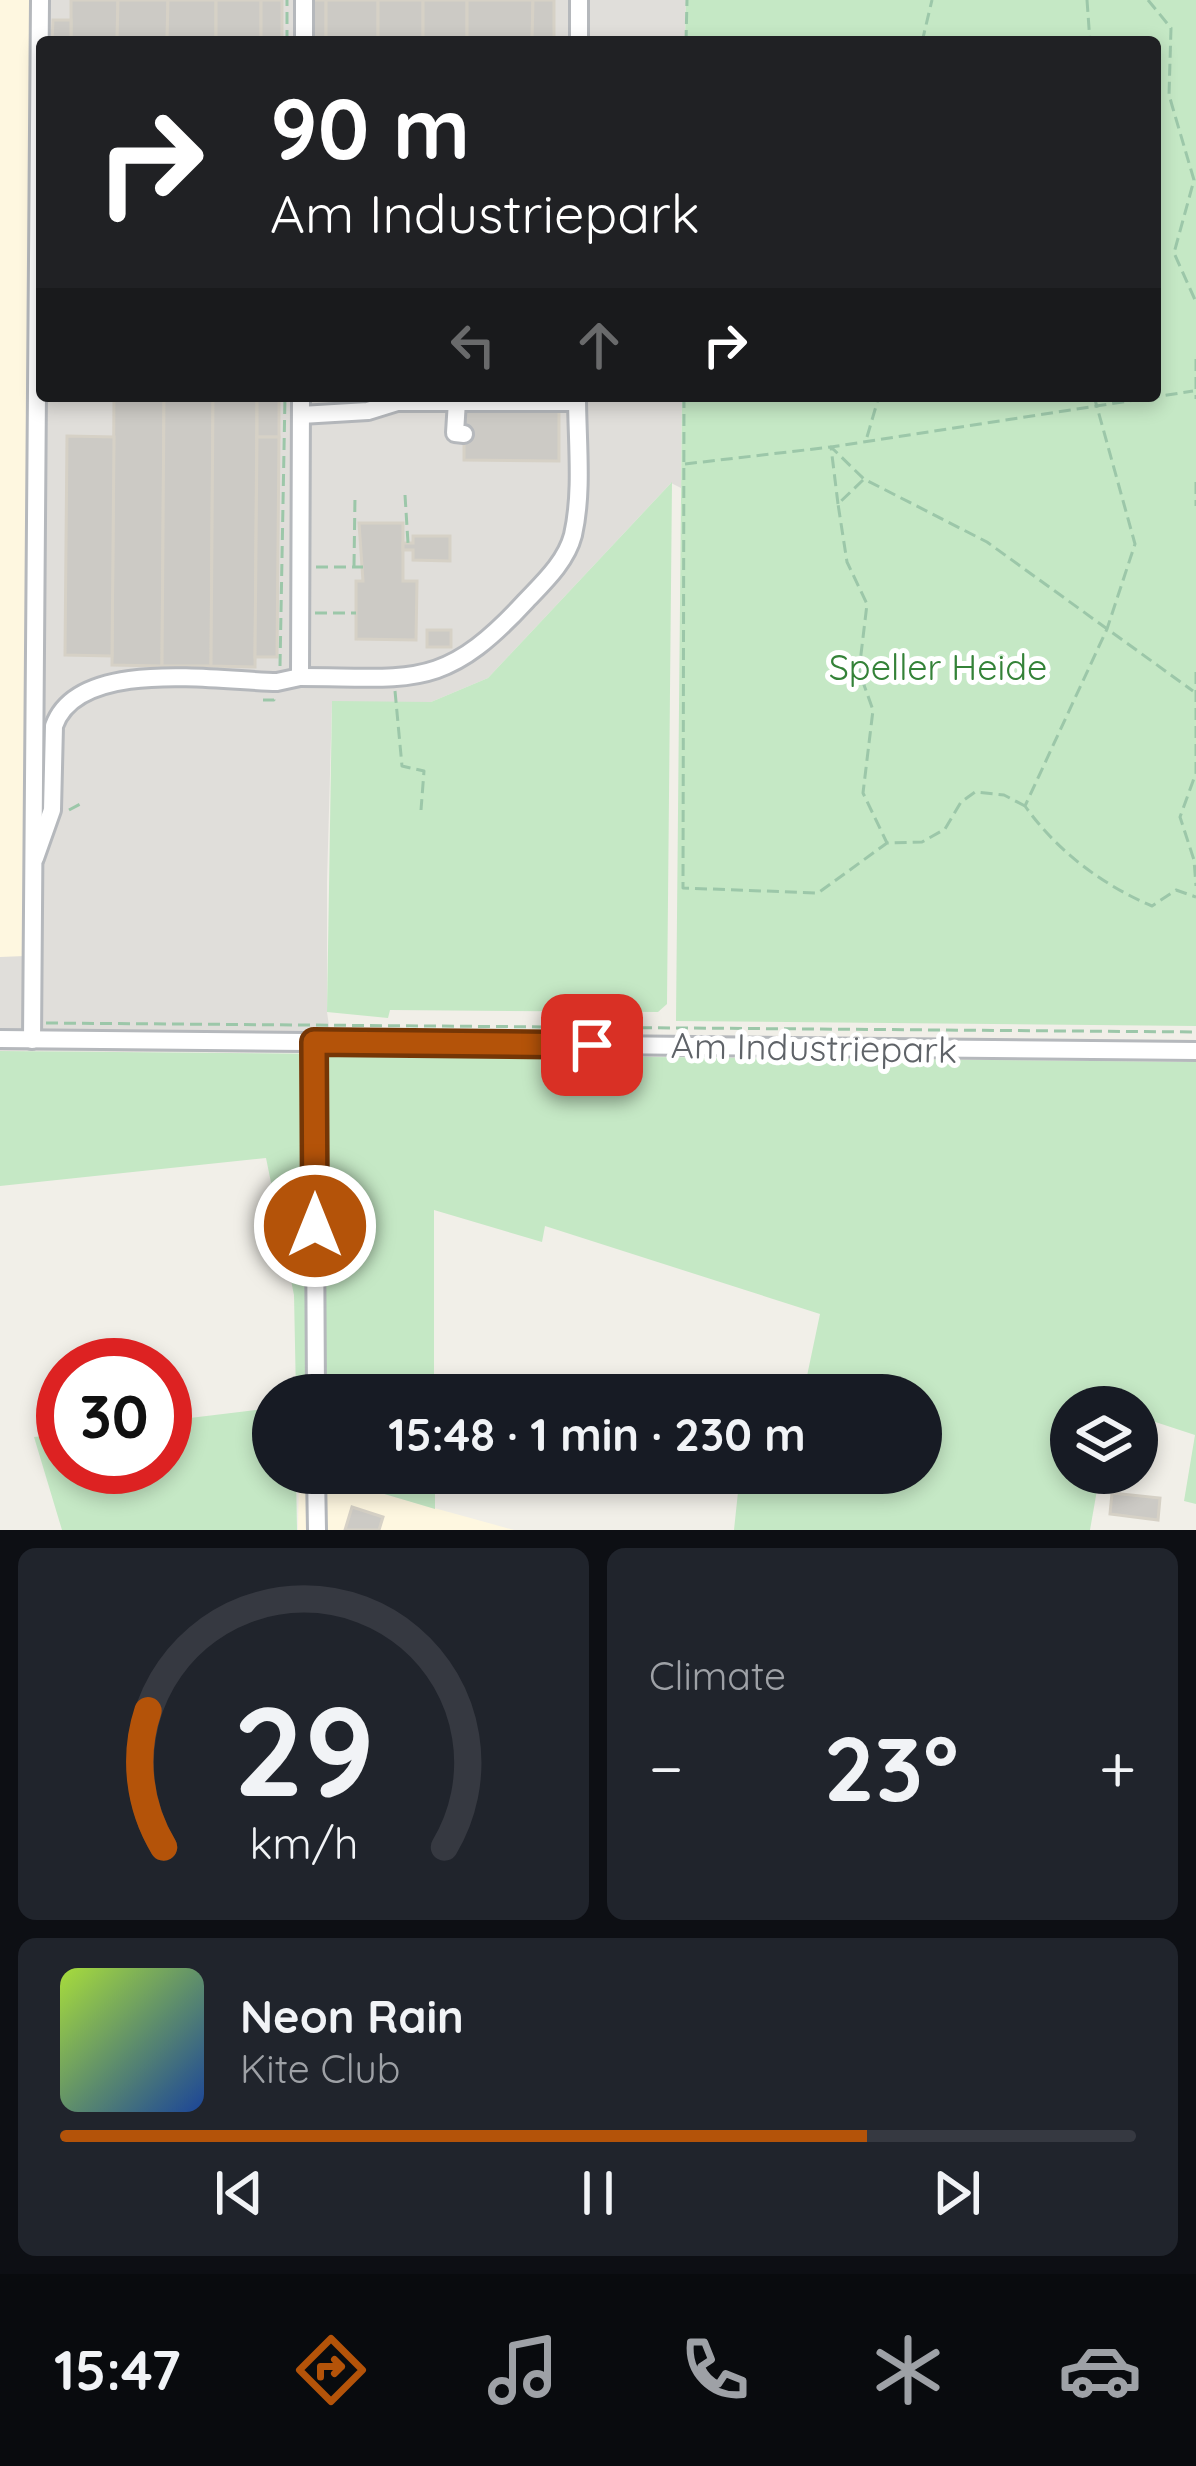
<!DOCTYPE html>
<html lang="en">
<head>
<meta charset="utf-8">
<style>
	body { margin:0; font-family:Quicksand,sans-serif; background:#20242c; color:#f1f3f6; height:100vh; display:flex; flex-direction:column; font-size:45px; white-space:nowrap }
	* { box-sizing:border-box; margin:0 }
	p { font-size:39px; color:#9ea1a6 }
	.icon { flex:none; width:66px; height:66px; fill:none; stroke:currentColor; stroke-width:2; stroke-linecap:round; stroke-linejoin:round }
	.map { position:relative; height:1530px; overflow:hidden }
	.drawer { display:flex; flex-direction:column; gap:18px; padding:18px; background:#0d0f14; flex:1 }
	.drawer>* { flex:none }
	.banner { position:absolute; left:36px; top:36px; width:1125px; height:366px; border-radius:12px; box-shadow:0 6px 18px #0003; background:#202124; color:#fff; overflow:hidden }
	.buttons { position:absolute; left:1050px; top:1386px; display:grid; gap:24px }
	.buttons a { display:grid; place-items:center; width:108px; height:108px; border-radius:50%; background:#171b24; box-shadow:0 6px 18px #0003; font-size:60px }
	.speed { position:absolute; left:36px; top:1338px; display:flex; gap:24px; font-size:60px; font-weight:700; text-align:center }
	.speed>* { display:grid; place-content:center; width:156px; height:156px; border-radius:50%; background:#171b24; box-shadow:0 6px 18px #0003; line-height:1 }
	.speed .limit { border:18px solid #d22; background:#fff; color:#111 }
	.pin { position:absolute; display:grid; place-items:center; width:102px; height:102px; color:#fff; margin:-51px; border-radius:24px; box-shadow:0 6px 18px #0006 }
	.me { position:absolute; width:132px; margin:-66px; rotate:0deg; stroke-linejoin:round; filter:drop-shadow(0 0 9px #0008) }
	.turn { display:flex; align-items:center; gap:42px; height:252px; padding:0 36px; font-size:54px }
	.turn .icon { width:156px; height:156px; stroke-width:2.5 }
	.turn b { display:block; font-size:84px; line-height:102px }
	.lanes { display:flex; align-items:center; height:114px; padding:0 36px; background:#0003; justify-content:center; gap:60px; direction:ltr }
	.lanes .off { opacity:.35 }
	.big { font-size:90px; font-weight:700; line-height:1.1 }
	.drawer .widget { flex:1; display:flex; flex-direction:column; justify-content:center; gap:18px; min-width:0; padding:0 42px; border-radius:18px; background:#20242c }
	.drawer .dial { align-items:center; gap:0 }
	.dial svg { height:312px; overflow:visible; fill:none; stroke:#363941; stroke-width:7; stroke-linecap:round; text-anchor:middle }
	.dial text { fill:#f1f3f6; stroke:none }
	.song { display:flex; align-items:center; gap:36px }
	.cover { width:144px; height:144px; border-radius:18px; background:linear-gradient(135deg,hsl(80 70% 55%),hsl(220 70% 35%)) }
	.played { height:12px; border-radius:6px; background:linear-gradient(90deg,#b45309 75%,#363941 75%) }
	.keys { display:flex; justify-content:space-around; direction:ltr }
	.heat { display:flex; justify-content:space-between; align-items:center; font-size:66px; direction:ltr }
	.drawer .tiles { flex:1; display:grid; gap:18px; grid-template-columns:1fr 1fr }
	.widget:last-child { grid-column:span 2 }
	.trip { position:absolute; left:252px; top:1374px; width:690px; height:120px; border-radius:60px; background:#171b24; box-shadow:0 6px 18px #0003; font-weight:700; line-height:120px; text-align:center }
	.tab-bar { display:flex; height:192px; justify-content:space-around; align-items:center; background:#090b0e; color:#9ea1a6 }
	.tab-bar .icon { width:84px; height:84px }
	.tab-bar .active { color:#b45309 }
	.tab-bar b { font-size:54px; color:#f1f3f6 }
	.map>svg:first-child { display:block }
</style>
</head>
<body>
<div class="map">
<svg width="1196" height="1530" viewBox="0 0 1196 1530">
	<rect width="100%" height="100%" fill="#f1efe8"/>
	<!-- commercial -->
	<g fill="#fef7e0">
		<polygon points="0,0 32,0 25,957 0,957"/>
		<polygon points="299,1473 307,1473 514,1530 298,1530"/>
	</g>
	<!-- industrial -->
	<polygon fill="#e0deda" points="32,0 686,0 685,42 42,42 42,396 682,396 681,488 671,483 488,678 431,702 332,702 327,882 327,1012 333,1053 0,1051 0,957 25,956"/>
	<!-- green -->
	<g fill="#c5e8c5">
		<polygon points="686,0 1196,0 1196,1026 676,1021 682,396 1155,396 1155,42 685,42"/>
		<polygon points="672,482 667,1004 658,1012 390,1010 388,1018 327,1012 332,701 431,702 488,678"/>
		<polygon points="0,1051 1196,1062 1196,1504 1184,1501 1195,1435 1137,1416 1137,1407 1071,1407 1071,1473 1100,1473 1090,1530 734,1530 740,1473 921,1473 921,1395 803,1395 820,1314 545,1226 542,1242 434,1210 434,1395 296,1395 294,1295 266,1158 0,1186"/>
		<polygon points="273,1408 273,1473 296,1473 297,1530 62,1530 34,1437 63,1434 63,1467 165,1467 165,1421"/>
		<polygon points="314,1473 435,1473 435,1509"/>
	</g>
	<!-- building -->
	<g fill="#cccac5" stroke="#d6d1c6" stroke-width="3">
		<polygon points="71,0 118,0 117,42 71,42"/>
		<polygon points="118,0 168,0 167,42 117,42"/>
		<polygon points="168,0 216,0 216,42 167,42"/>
		<rect x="216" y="0" width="45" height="42"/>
		<rect x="261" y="0" width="21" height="42"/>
		<rect x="312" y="0" width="14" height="42"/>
		<rect x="326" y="0" width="52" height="42"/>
		<rect x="378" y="0" width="45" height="42"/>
		<rect x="423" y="0" width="44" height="42"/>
		<polygon points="467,0 533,0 532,42 467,42"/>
		<polygon points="533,0 554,0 554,42 532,42"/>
		<polygon points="53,20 71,20 71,42 52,42"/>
		<polygon points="114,396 164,396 162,666 112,665"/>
		<polygon points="164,396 213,396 211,666 162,666"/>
		<polygon points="213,396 257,396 255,667 211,666"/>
		<rect x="257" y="396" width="22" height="41"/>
		<polygon points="464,410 559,411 559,461 464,460"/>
		<polygon points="67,436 114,437 112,656 65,655"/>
		<polygon points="257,437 279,437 277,657 255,657"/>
		<polygon points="359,523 403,523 403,581 417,581 416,640 356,639 356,581 363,581"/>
		<polygon points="413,536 450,536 450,561 413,560 413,550 403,550 403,543 413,543"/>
		<rect x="427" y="630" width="24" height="17"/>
		<polygon points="1112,1493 1160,1498 1158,1520 1110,1514"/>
		<polygon points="352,1507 383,1517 379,1530 345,1530"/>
	</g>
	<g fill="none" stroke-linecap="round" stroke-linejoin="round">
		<defs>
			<g id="minor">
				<polyline points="304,42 304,0"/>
				<polyline points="579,42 579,0"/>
				<polyline points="457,401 455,433 464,434"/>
				<polyline points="301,415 368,411 397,402 577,402"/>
				<path d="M300,677C413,677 443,691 525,602C543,583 566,562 573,535C583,491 577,441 577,396"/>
				<path d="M35,858L52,810L54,726C78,657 218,681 277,682L300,677L301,396"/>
				<polyline points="0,1039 1196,1051"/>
				<polyline points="32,1040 40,0"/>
				<polyline points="314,1042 316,1395"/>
				<polyline points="316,1473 317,1530"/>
			</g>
		</defs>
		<!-- minor casing -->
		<use href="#minor" stroke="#b5b8bc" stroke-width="22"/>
		<!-- path -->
		<g stroke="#9cc7a9" stroke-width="3" stroke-dasharray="12 6" stroke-linecap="butt">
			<polyline points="1087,0 1090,42"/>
			<polyline points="1148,0 1171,28 1169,95 1194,180 1174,253 1196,302"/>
			<polyline points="287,42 287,0"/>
			<polyline points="686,42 687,0"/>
			<polyline points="922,42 932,0"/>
			<polyline points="1196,359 1196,399"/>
			<polyline points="684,396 683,888 818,893 887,843 922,842 945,829 961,802 975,792 1004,795 1025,806"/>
			<path d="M1094,396L1135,544L1107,629L1025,806C1056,850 1102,885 1152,906L1176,890L1196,897"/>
			<polyline points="867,437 879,396"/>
			<polyline points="685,464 831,447 864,479 987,542 1193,691"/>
			<polyline points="863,480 838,504 847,562 867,604 859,671 873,710 863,793 887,843"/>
			<polyline points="1196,482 1196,506"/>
			<polyline points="405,495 408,543"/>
			<polyline points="838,504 831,447 1193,391"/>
			<polyline points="354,566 355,496"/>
			<polyline points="316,567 363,567"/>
			<polyline points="315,613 356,613"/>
			<polyline points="280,666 285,396"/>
			<polyline points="1196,672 1196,773 1180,817 1194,860 1196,886"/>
			<polyline points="395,691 402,766 424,771 421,810"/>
			<polyline points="263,700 274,700 275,696"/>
			<polyline points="69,810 82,803"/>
			<polyline points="46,1023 1196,1032"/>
		</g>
		<!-- minor -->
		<use href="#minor" stroke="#fff" stroke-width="16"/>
	</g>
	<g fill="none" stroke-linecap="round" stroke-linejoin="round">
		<defs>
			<polyline id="route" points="315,1226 314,1042 592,1045"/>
		</defs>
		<!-- route casing -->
		<use href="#route" stroke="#753606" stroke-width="30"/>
		<!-- route -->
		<use href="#route" stroke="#b45309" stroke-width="21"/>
	</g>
	<g text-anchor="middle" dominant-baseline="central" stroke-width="10" stroke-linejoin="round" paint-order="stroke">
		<!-- park labels -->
		<g font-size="36" fill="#348238" stroke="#fff">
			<text x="938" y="666">Speller Heide</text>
		</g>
		<!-- street labels -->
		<g font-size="36" fill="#5f6368" stroke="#fff">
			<text transform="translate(814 1047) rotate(1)">Am Industriepark</text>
		</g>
	</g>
</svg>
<div class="buttons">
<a><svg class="icon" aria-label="layers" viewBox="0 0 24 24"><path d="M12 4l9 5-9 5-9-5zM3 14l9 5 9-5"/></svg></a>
</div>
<div class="speed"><div class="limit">30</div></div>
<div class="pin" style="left:592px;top:1045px;background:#d93025"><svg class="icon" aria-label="arrive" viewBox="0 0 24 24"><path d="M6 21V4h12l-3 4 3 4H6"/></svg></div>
<svg class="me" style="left:315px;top:1226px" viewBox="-20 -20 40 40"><circle r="17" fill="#b45309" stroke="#fff" stroke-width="3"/><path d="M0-11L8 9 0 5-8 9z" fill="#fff"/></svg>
<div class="trip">15:48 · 1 min · 230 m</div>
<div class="banner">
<div class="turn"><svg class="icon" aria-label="right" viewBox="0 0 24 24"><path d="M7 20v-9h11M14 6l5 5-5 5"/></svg><div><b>90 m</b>Am Industriepark</div></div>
<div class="lanes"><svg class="icon off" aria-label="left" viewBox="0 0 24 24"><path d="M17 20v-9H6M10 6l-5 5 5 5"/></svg><svg class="icon off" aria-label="ahead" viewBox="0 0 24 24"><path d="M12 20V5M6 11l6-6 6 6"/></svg><svg class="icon" aria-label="right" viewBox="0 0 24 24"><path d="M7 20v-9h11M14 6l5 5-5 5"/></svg></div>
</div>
</div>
<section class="drawer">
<div class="tiles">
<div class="widget dial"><svg viewBox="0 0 100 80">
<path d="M14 69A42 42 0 1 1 86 69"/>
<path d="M14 69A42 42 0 0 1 10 34" stroke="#b45309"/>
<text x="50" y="56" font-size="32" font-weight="700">29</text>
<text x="50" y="72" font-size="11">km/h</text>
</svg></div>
<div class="widget"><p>Climate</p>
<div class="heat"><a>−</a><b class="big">23°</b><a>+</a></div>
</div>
<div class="widget">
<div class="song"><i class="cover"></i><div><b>Neon Rain</b><p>Kite Club</p></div></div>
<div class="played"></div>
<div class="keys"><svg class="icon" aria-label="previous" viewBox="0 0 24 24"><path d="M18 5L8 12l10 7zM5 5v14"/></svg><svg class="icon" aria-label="pause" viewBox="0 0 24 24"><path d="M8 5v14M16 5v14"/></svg><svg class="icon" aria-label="next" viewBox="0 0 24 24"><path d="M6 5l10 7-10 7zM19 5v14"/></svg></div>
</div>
</div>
</section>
<nav class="tab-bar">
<b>15:47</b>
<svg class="icon active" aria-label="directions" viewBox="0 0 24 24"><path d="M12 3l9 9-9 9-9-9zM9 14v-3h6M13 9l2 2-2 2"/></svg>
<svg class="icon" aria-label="music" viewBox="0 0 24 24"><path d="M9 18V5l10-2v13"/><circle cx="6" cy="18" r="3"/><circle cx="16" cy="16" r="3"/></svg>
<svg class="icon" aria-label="phone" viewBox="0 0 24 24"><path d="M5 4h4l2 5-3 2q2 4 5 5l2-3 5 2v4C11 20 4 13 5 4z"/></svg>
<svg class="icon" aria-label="climate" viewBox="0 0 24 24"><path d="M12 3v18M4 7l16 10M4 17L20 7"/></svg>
<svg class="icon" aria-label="car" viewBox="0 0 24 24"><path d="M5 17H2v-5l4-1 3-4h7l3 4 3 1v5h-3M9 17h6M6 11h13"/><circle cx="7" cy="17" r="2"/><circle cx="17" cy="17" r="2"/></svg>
</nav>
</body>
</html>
